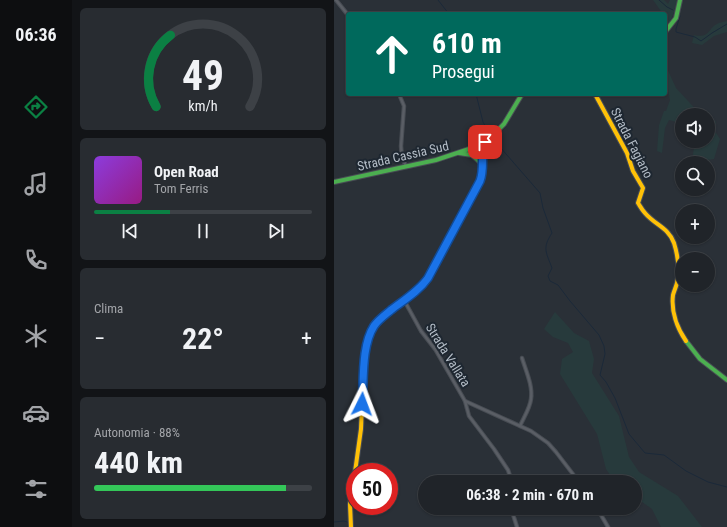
<!DOCTYPE html>
<html lang="it">
<head>
<meta charset="utf-8">
<style>
	body { margin:0; font-family:"Roboto Condensed",sans-serif; background:#282c31; color:#f1f3f6; height:100vh; display:flex; flex-direction:column; font-size:15px; white-space:nowrap }
	* { box-sizing:border-box; margin:0 }
	p { font-size:13px; color:#a2a4a8 }
	.icon { flex:none; width:22px; height:22px; fill:none; stroke:currentColor; stroke-width:2; stroke-linecap:round; stroke-linejoin:round }
	.map { position:relative; flex:1; overflow:hidden }
	.drawer { display:flex; flex-direction:column; gap:8px; padding:8px; background:#121417; width:262px }
	.drawer>* { flex:none }
	.banner { position:absolute; left:12px; top:12px; width:321px; height:84px; border-radius:4px; box-shadow:0 1px 3px #0004,0 0 0 1px #3d4146; background:#00695c; color:#fff; overflow:hidden }
	.tools { position:absolute; left:341px; top:108px; display:grid; gap:8px }
	.tools a { display:grid; place-items:center; width:40px; height:40px; border-radius:50%; background:#202429; box-shadow:0 1px 3px #0004,0 0 0 1px #3d4146; font-size:20px }
	.speed { position:absolute; left:12px; top:463px; display:flex; gap:8px; font-size:20px; font-weight:700; text-align:center }
	.speed>* { display:grid; place-content:center; width:52px; height:52px; border-radius:50%; background:#202429; box-shadow:0 1px 3px #0004,0 0 0 1px #3d4146; line-height:1 }
	.speed .limit { border:6px solid #d22; background:#fff; color:#111 }
	.pin { position:absolute; display:grid; place-items:center; width:34px; height:34px; color:#fff; margin:-17px; border-radius:8px; box-shadow:0 2px 6px #0006 }
	.me { position:absolute; width:44px; margin:-22px; rotate:3deg; stroke-linejoin:round; filter:drop-shadow(0 0 3px #0008) }
	.turn { display:flex; align-items:center; gap:14px; height:84px; padding:0 20px; font-size:18px }
	.turn .icon { width:52px; height:52px; stroke-width:2.5 }
	.turn b { display:block; font-size:28px; line-height:34px }
	.big { font-size:30px; font-weight:700; line-height:1.1 }
	.drawer .card { flex:1; display:flex; flex-direction:column; justify-content:center; gap:6px; min-width:0; padding:0 14px; border-radius:6px; background:#282c31 }
	.drawer .dial { align-items:center; gap:0 }
	.dial svg { height:104px; overflow:visible; fill:none; stroke:#3d4146; stroke-width:7; stroke-linecap:round; text-anchor:middle }
	.dial text { fill:#f1f3f6; stroke:none }
	.song { display:flex; align-items:center; gap:12px }
	.cover { width:48px; height:48px; border-radius:6px; background:linear-gradient(135deg,hsl(270 70% 55%),hsl(310 70% 35%)) }
	.played { height:4px; border-radius:2px; background:linear-gradient(90deg,#0b8043 35%,#3d4146 35%) }
	.keys { display:flex; justify-content:space-around; direction:ltr }
	.heat { display:flex; justify-content:space-between; align-items:center; font-size:22px; direction:ltr }
	.charge { height:6px; border-radius:3px; background:linear-gradient(90deg,#34c759 88%,#3d4146 0) }
	.trip { position:absolute; left:84px; top:475px; width:224px; height:40px; border-radius:20px; background:#202429; box-shadow:0 1px 3px #0004,0 0 0 1px #3d4146; font-weight:700; line-height:40px; text-align:center }
	main { display:flex; flex:1; min-height:0 }
	.tabs { display:flex; flex-direction:column; width:72px; justify-content:space-around; align-items:center; background:#0d0e10; color:#a2a4a8 }
	.tabs .icon { width:28px; height:28px }
	.tabs .active { color:#0b8043 }
	.tabs b { font-size:18px; color:#f1f3f6 }
	.map>svg:first-child { display:block }
</style>
</head>
<body>
<main>
<nav class="tabs">
<b>06:36</b>
<svg class="icon active" aria-label="directions" viewBox="0 0 24 24"><path d="M12 3l9 9-9 9-9-9zM9 14v-3h6M13 9l2 2-2 2"/></svg>
<svg class="icon" aria-label="music" viewBox="0 0 24 24"><path d="M9 18V5l10-2v13"/><circle cx="6" cy="18" r="3"/><circle cx="16" cy="16" r="3"/></svg>
<svg class="icon" aria-label="phone" viewBox="0 0 24 24"><path d="M5 4h4l2 5-3 2q2 4 5 5l2-3 5 2v4C11 20 4 13 5 4z"/></svg>
<svg class="icon" aria-label="climate" viewBox="0 0 24 24"><path d="M12 3v18M4 7l16 10M4 17L20 7"/></svg>
<svg class="icon" aria-label="car" viewBox="0 0 24 24"><path d="M5 17H2v-5l4-1 3-4h7l3 4 3 1v5h-3M9 17h6M6 11h13"/><circle cx="7" cy="17" r="2"/><circle cx="17" cy="17" r="2"/></svg>
<svg class="icon" aria-label="filters" viewBox="0 0 24 24"><path d="M4 7h16M4 17h16"/><circle cx="9" cy="7" r="2"/><circle cx="15" cy="17" r="2"/></svg>
</nav>
<section class="drawer">
<div class="card dial"><svg viewBox="0 0 100 80">
<path d="M14 69A42 42 0 1 1 86 69"/>
<path d="M14 69A42 42 0 0 1 25 14" stroke="#0b8043"/>
<text x="50" y="56" font-size="32" font-weight="700">49</text>
<text x="50" y="72" font-size="11">km/h</text>
</svg></div>
<div class="card">
<div class="song"><i class="cover"></i><div><b>Open Road</b><p>Tom Ferris</p></div></div>
<div class="played"></div>
<div class="keys"><svg class="icon" aria-label="previous" viewBox="0 0 24 24"><path d="M18 5L8 12l10 7zM5 5v14"/></svg><svg class="icon" aria-label="pause" viewBox="0 0 24 24"><path d="M8 5v14M16 5v14"/></svg><svg class="icon" aria-label="next" viewBox="0 0 24 24"><path d="M6 5l10 7-10 7zM19 5v14"/></svg></div>
</div>
<div class="card"><p>Clima</p>
<div class="heat"><a>−</a><b class="big">22°</b><a>+</a></div>
</div>
<div class="card"><p>Autonomia · 88%</p><b class="big">440 km</b><div class="charge"></div></div>
</section>
<div class="map">
<svg width="393" height="527" viewBox="0 0 393 527">
	<rect width="100%" height="100%" fill="#2a3037"/>
	<!-- green -->
	<g fill="#273a3c">
		<path d="M319,0H330L334,4L336,0H343C341,10 338,21 331,28V14H329Z"/>
		<path d="M393,21V32L380,36L368,45L358,43L360,35C376,39 374,28 383,24C386,22 390,22 393,21Z"/>
		<polygon points="331,64 342,88 367,115 348,115 348,131 342,122 335,120 331,128 328,153 323,151 325,125 330,111 332,111 336,100 332,79 331,78"/>
		<polygon points="380,120 382,122 380,130 386,139 380,159 367,161 366,163 358,163 360,147 356,141 374,141 374,123"/>
		<polygon points="221,312 240,333 255,341 260,359 258,373 285,416 295,457 305,472 344,496 368,527 327,527 318,509 301,497 301,482 281,482 272,469 263,434 226,374 228,359 239,352 234,343 219,337 210,329"/>
	</g>
	<g fill="none" stroke-linecap="round" stroke-linejoin="round">
		<!-- stream -->
		<g stroke="#1b2939" stroke-width="1">
			<polyline points="104,0 115,14"/>
			<polyline points="325,0 333,7 339,10"/>
			<polyline points="346,16 342,29 342,32 361,37 367,41 378,33 393,24"/>
			<polyline points="142,94 149,122 157,136"/>
			<path d="M159,139L206,193L209,208L218,233C208,248 212,252 218,268L214,276L216,281L224,285L236,301L265,335L270,346L271,354L266,375L272,382L281,398L295,434L311,453L330,455L352,471L374,482L393,487"/>
			<polyline points="0,522 10,521 16,523"/>
		</g>
		<defs>
			<g id="street">
				<polyline points="2,0 14,15"/>
				<polyline points="65,94 70,106 67,146 68,158 72,166"/>
				<polyline points="70,300 87,331 101,349 131,401 197,431 214,443 222,452 245,482"/>
				<polyline points="131,401 135,416 160,449 174,470 178,482"/>
				<path d="M186,426C190,417 196,408 197,399C199,386 192,371 188,358"/>
				<polyline points="177,508 183,527"/>
				<polyline points="263,508 274,527"/>
			</g>
			<g id="fast">
				<polyline points="331,32 342,18 346,0"/>
				<polyline points="141,147 145,160"/>
				<polyline points="125,153 138,155 146,162"/>
				<polyline points="0,182 102,160 141,147 155,139 170,124 188,94"/>
				<polyline points="352,341 366,359 393,380"/>
			</g>
			<g id="slow">
				<path d="M261,94L293,153L299,171L309,188L304,203C306,206 308,210 311,213C321,225 335,228 340,243C344,256 346,270 343,283C342,287 340,291 339,295C337,311 343,328 352,341"/>
				<polyline points="21,472 27,429 30,360 36,333 41,324 47,318 83,291 95,278 128,215"/>
				<polyline points="17,527 16,504 21,473"/>
			</g>
			<polyline id="jam" points="128,215 146,181 151,142"/>
		</defs>
		<!-- street casing -->
		<use href="#street" stroke="#484d54" stroke-width="4.5"/>
		<!-- fast casing -->
		<use href="#fast" stroke="#484d54" stroke-width="6"/>
		<!-- slow casing -->
		<use href="#slow" stroke="#484d54" stroke-width="6"/>
		<!-- jam casing -->
		<use href="#jam" stroke="#484d54" stroke-width="6"/>
		<!-- street -->
		<use href="#street" stroke="#5a5e65" stroke-width="2.5"/>
		<!-- fast -->
		<use href="#fast" stroke="#4caf50" stroke-width="4"/>
		<!-- slow -->
		<use href="#slow" stroke="#ffc107" stroke-width="4"/>
		<!-- jam -->
		<use href="#jam" stroke="#c62828" stroke-width="4"/>
	</g>
	<g fill="none" stroke-linecap="round" stroke-linejoin="round">
		<defs>
			<path id="route" d="M28,404C30,382 27,346 40,326C44,320 51,315 57,310C70,300 85,291 94,278L146,181C151,168 146,154 151,142"/>
		</defs>
		<!-- route casing -->
		<use href="#route" stroke="#114b97" stroke-width="10"/>
		<!-- route -->
		<use href="#route" stroke="#1a73e8" stroke-width="7"/>
	</g>
	<g text-anchor="middle" dominant-baseline="central" stroke-width="4" stroke-linejoin="round" paint-order="stroke">
		<!-- street labels -->
		<g font-size="13" fill="#b4bdc7" stroke="#1e2731">
			<text transform="translate(298 143) rotate(63)">Strada Fagiano</text>
			<text transform="translate(69 156) rotate(-13)">Strada Cassia Sud</text>
			<text transform="translate(114 355) rotate(58)">Strada Vallata</text>
		</g>
	</g>
</svg>
<div class="tools">
<a><svg class="icon" aria-label="sound" viewBox="0 0 24 24"><path d="M4 9h4l5-4v14l-5-4H4zM17 9q2 3 0 6"/></svg></a>
<a><svg class="icon" aria-label="search" viewBox="0 0 24 24"><circle cx="10" cy="10" r="6"/><path d="M15 15l6 6"/></svg></a>
<a>+</a>
<a>−</a>
</div>
<div class="speed"><div class="limit">50</div></div>
<div class="pin" style="left:151px;top:142px;background:#d93025"><svg class="icon" aria-label="arrive" viewBox="0 0 24 24"><path d="M6 21V4h12l-3 4 3 4H6"/></svg></div>
<svg class="me" style="left:28px;top:404px" viewBox="-20 -20 40 40"><path d="M0-17L14 15 0 8-14 15z" fill="#1a73e8" stroke="#fff" stroke-width="4"/></svg>
<div class="trip">06:38 · 2 min · 670 m</div>
<div class="banner">
<div class="turn"><svg class="icon" aria-label="ahead" viewBox="0 0 24 24"><path d="M12 20V5M6 11l6-6 6 6"/></svg><div><b>610 m</b>Prosegui</div></div>
</div>
</div>
</main>
</body>
</html>
